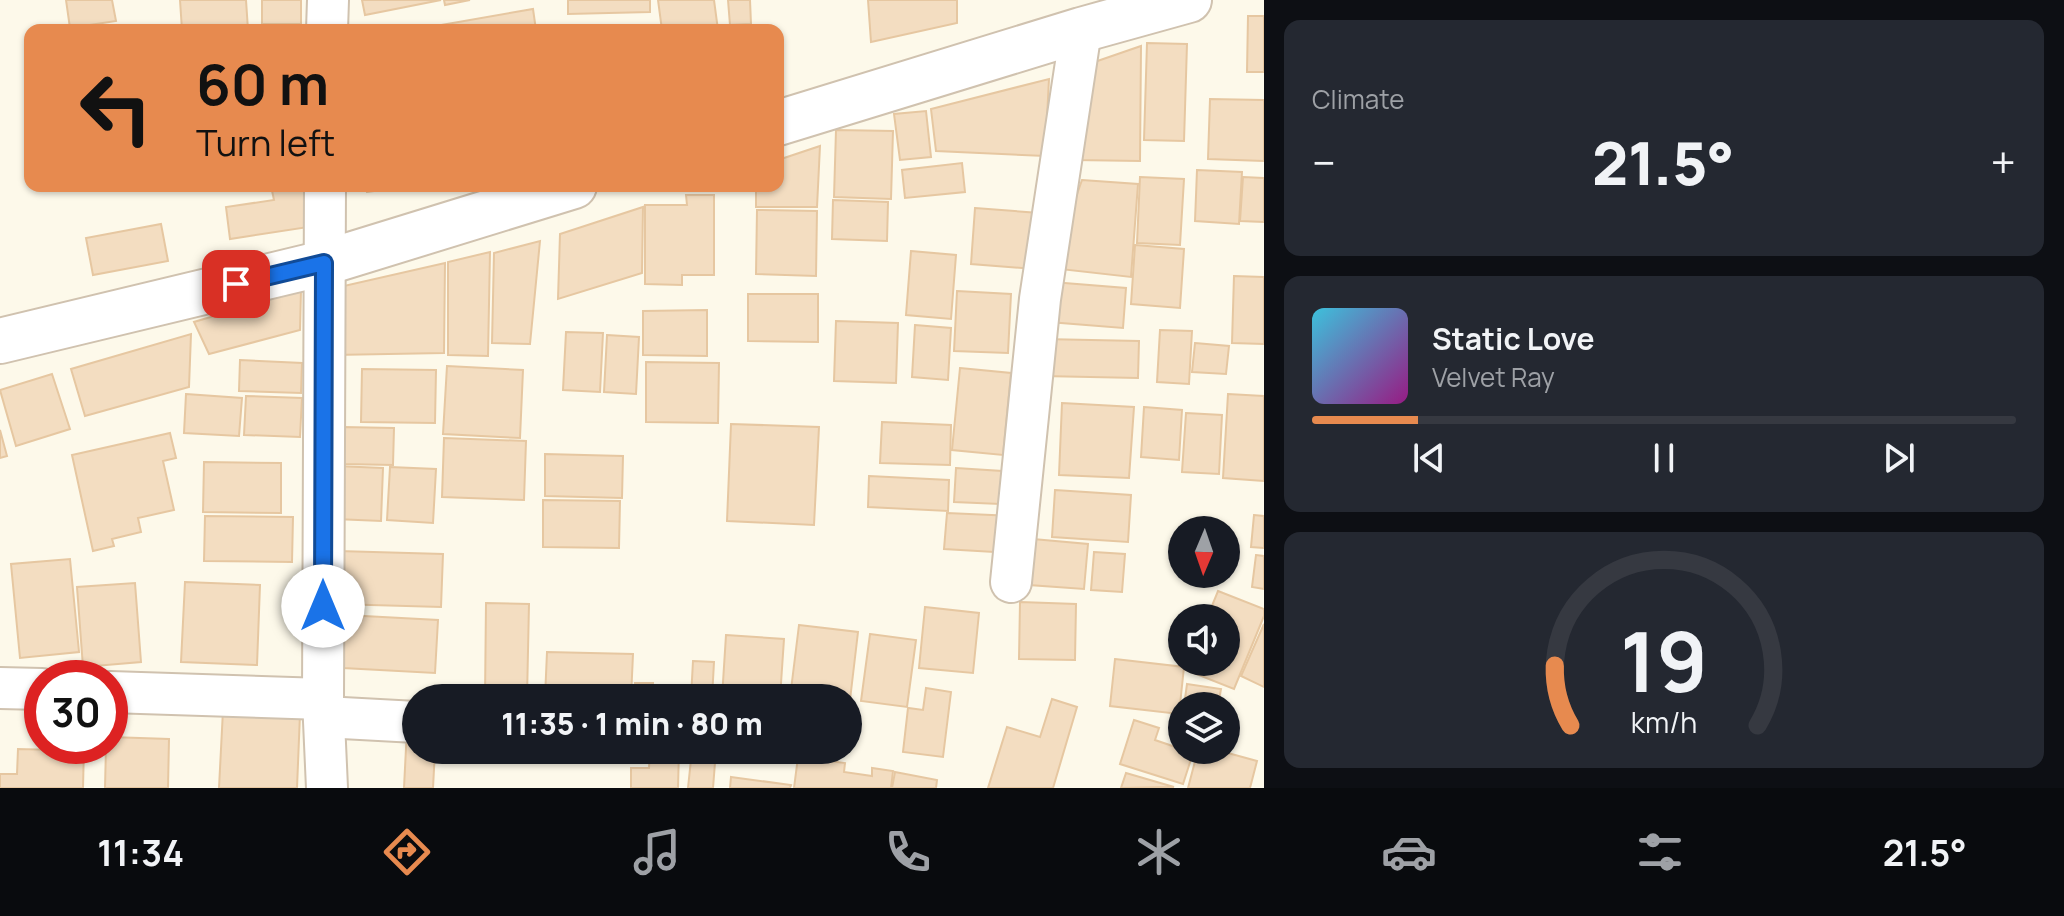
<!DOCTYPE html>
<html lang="en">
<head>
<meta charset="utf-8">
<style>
	body { margin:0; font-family:Manrope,sans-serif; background:#242831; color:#f1f3f6; height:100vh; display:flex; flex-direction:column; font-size:30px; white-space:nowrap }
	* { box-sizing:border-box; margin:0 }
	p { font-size:26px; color:#9ea1a6 }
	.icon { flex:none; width:44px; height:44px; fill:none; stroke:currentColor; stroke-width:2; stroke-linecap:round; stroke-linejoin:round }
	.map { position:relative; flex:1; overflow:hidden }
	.details { display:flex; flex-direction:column; gap:20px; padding:20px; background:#0d0f14; width:800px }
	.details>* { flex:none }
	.banner { position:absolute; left:24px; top:24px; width:760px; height:168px; border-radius:16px; box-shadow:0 2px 6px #0004; background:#e78a4f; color:#111; overflow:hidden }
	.needle { width:52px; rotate:182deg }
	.controls { position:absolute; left:1168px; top:516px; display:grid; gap:16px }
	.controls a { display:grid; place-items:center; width:72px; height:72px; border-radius:50%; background:#171b24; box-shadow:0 2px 6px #0004; font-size:40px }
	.speed { position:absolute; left:24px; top:660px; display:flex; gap:16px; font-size:40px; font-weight:700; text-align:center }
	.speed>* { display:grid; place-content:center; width:104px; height:104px; border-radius:50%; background:#171b24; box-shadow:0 2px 6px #0004; line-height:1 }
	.speed .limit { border:12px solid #d22; background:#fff; color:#111 }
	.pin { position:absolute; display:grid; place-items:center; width:68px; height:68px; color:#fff; margin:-34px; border-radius:16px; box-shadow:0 4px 12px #0006 }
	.me { position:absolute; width:88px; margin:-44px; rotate:0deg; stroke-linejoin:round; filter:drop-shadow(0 0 6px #0008) }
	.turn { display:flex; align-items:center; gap:28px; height:168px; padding:0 40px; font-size:36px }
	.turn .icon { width:104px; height:104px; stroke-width:2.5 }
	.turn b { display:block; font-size:56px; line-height:68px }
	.big { font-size:60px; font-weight:800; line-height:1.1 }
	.details .card { flex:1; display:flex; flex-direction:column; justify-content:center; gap:12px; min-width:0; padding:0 28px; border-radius:16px; background:#242831 }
	.details .dial { align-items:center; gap:0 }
	.dial svg { height:208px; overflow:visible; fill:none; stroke:#363941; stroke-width:7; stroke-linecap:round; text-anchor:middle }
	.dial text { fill:#f1f3f6; stroke:none }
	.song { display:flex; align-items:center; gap:24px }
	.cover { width:96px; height:96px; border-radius:12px; background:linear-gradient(135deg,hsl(190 70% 55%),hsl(310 70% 35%)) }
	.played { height:8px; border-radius:4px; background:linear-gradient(90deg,#e78a4f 15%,#363941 15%) }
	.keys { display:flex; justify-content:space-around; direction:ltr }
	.heat { display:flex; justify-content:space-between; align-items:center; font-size:44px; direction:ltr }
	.trip { position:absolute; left:402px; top:684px; width:460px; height:80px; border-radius:40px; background:#171b24; box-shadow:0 2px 6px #0004; font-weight:800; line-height:80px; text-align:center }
	.dock { display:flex; height:128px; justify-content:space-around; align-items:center; background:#090b0e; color:#9ea1a6 }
	.dock .icon { width:56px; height:56px }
	.dock .current { color:#e78a4f }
	.dock b { font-size:36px; color:#f1f3f6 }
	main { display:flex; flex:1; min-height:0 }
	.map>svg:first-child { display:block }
</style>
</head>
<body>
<main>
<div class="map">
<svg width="1264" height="788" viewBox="0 0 1264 788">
	<rect width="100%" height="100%" fill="#fdf9ea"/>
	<!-- building -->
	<g fill="#f3ddc1" stroke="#e6c7a1" stroke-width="2">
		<polygon points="66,0 112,0 116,21 70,28"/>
		<polygon points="180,0 246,0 248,30 182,30"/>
		<rect x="262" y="0" width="39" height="24"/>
		<polygon points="362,0 441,0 365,15"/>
		<polygon points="444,0 470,0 445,5"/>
		<polygon points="568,0 650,0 650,12 568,14"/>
		<polygon points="658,0 714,0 718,30 662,30"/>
		<polygon points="728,0 750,0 751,24 730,25"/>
		<polygon points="868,0 957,0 957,23 871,42"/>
		<polygon points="533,9 536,30 425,30 424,28"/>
		<polygon points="1248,16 1264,16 1264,72 1247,72"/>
		<polygon points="1147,43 1187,44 1184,141 1144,140"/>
		<polygon points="1141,46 1140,161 1075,160 1080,67"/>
		<polygon points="1049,79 1045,156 936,151 931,109"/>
		<polygon points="1210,99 1264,100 1264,161 1208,159"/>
		<polygon points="926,111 931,157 900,160 894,114"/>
		<polygon points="836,130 893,131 891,199 834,197"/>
		<polygon points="820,146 817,207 756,207 756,186 778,186 778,160"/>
		<polygon points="962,163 965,192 905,198 902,170"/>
		<polygon points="1197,170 1242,172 1239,224 1195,221"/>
		<polygon points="1140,177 1184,179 1180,245 1137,243"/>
		<polygon points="1243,177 1264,178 1264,222 1240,221"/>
		<polygon points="1082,180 1138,184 1131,277 1051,268"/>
		<polygon points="271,186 309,186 315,226 230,239 226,207 274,200"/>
		<polygon points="366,186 414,186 367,192"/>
		<polygon points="686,195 714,195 714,275 682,275 682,285 645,284 645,205 687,205"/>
		<polygon points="833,200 888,202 887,241 832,239"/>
		<polygon points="643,207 642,273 558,299 560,234"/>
		<polygon points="975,208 1039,213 1034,269 971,264"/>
		<polygon points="757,210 817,211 816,276 756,274"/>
		<polygon points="161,224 168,261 93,275 86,238"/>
		<polygon points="540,241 530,344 492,343 494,253"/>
		<polygon points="1135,245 1184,249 1180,308 1131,304"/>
		<polygon points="911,251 956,255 951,319 906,315"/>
		<polygon points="490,252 488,356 448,355 448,262"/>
		<polygon points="445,263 444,353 333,355 335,288"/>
		<polygon points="1234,276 1264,277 1264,344 1232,343"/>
		<polygon points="1052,282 1126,288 1123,328 1049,322"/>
		<polygon points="301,290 300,330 209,354 194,322"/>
		<polygon points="957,291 1011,294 1008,353 954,351"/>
		<polygon points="748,294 818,294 818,342 748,341"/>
		<polygon points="707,310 707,356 643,355 643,311"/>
		<polygon points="836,321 898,323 896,383 834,381"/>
		<polygon points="915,325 951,328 948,380 912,377"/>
		<polygon points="1160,330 1192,331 1189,384 1157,382"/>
		<polygon points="566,332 603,333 600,392 563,390"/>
		<polygon points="191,334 189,387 85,416 71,369"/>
		<polygon points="607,335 639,337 636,394 604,392"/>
		<polygon points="1043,339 1139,341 1138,378 1042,376"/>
		<polygon points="1195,343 1229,346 1226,374 1192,372"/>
		<polygon points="240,360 302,363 301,393 239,391"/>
		<polygon points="646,362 719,363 718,423 646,422"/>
		<polygon points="447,366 523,370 520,438 443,434"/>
		<polygon points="960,368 1011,373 1003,455 952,450"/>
		<polygon points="362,369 436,370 435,423 361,422"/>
		<polygon points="52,374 70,429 16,446 0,390"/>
		<polygon points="186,394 242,398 239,436 184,433"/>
		<polygon points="1228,394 1264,396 1264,481 1223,478"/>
		<polygon points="246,396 302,398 300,437 244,435"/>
		<polygon points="1062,403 1134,407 1129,478 1059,475"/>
		<polygon points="1144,407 1182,410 1179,460 1141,457"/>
		<polygon points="1186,413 1222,415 1219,474 1182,472"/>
		<polygon points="882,422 951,425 950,465 880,463"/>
		<polygon points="731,424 819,427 814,525 727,521"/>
		<polygon points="343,427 394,428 393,465 343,464"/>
		<polygon points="0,430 7,456 0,458"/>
		<polygon points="170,433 176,458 163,461 174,510 138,518 141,532 112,539 114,546 93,551 72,455"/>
		<polygon points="444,438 526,441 524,500 442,497"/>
		<polygon points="545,454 623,456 622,498 545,496"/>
		<polygon points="204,462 281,463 281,513 203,512"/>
		<polygon points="336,466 383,468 381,521 335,519"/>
		<polygon points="390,467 436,469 433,523 387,520"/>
		<polygon points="956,468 1002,471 1000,504 954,502"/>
		<polygon points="869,476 949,480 948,511 868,507"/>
		<polygon points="1055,490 1131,495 1128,542 1052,537"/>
		<polygon points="543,500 620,501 619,548 543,547"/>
		<polygon points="947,513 1013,516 1011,553 944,549"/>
		<polygon points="1254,515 1264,516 1264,548 1251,547"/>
		<polygon points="205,516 293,517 292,562 204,561"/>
		<polygon points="1033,539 1088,544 1084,589 1029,585"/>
		<polygon points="338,551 443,554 441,607 336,604"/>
		<polygon points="1094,552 1125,554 1122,592 1091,590"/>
		<polygon points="1256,555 1264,556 1264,589 1252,587"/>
		<polygon points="70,559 79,652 20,658 11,564"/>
		<polygon points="185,582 260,585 257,665 181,662"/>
		<polygon points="135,583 141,662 83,667 77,587"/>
		<polygon points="1218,591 1264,609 1264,616 1234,689 1186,670 1190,662 1226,662 1226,618 1207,618"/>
		<polygon points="1020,602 1076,604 1075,660 1019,659"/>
		<polygon points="486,603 529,604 527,698 485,698"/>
		<polygon points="925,607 979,613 973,673 919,668"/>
		<polygon points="345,615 438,620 435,673 343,668"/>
		<polygon points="1264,624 1264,687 1241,676"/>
		<polygon points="799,625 858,632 848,717 848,698 790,698"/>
		<polygon points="870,634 916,640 907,707 861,701"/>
		<polygon points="726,635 784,639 780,698 722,698"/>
		<polygon points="547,652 633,654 631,698 545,698"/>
		<polygon points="1115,659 1184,667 1179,714 1110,706"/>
		<polygon points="693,661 714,662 712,698 691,698"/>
		<rect x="635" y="683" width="18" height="15"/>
		<polygon points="1187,684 1221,689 1218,706 1184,706"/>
		<polygon points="926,688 951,692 943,757 903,752 908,708 923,710"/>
		<polygon points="1052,699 1077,707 1053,788 988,788 1007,727 1040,737"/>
		<polygon points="223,710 300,714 297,788 219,788"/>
		<polygon points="1134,720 1159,728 1155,740 1193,753 1183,784 1120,764"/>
		<polygon points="407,728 416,729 416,750 435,750 433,788 404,788"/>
		<polygon points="110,737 169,739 168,788 105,788 106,746 110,746"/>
		<polygon points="56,746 84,746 83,788 0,788 0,774 17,774 18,749 56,750"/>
		<polygon points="650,750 679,750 678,788 631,788 631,768 649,768"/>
		<polygon points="692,750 716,750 713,788 688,788"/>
		<polygon points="1198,750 1217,750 1257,761 1250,788 1188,788"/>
		<polygon points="798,757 845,763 844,772 872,776 872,768 893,771 891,788 794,788"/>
		<polygon points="895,772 937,780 936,788 892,788"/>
		<polygon points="1126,773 1174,787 1121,788"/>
		<polygon points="731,777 791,785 790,788 730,788"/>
	</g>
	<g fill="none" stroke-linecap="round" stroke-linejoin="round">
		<defs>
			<g id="minor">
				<polyline points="327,30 328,0"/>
				<polyline points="325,186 323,699 327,788"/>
				<polyline points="1011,582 1040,299 1081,30"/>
				<polyline points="0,688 42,689"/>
				<polyline points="110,692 323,699"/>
				<polyline points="324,717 416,722"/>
			</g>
			<g id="tertiary">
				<polyline points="778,123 1081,30 1189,0"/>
				<polyline points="0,341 324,263 574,186"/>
			</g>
		</defs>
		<!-- minor casing -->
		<use href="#minor" stroke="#d0c2af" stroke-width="44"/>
		<!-- tertiary casing -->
		<use href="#tertiary" stroke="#d0c2af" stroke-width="48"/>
		<!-- minor -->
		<use href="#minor" stroke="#fff" stroke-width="40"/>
		<!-- tertiary -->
		<use href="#tertiary" stroke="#fff" stroke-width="44"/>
	</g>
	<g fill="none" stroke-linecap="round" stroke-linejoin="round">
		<defs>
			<polyline id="route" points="236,284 324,263 323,606"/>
		</defs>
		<!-- route casing -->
		<use href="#route" stroke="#114b97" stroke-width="20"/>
		<!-- route -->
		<use href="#route" stroke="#1a73e8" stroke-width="14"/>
	</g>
</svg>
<div class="controls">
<a><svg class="needle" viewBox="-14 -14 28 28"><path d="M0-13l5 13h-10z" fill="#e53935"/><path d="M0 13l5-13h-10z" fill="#9ea1a6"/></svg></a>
<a><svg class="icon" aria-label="sound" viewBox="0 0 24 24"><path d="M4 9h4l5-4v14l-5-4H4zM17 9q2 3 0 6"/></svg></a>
<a><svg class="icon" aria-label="layers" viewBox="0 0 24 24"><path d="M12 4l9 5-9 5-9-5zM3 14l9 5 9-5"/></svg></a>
</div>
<div class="speed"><div class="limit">30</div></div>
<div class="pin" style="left:236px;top:284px;background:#d93025"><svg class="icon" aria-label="arrive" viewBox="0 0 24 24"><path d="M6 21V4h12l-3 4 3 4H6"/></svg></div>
<svg class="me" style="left:323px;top:606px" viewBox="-20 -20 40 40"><circle r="19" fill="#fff"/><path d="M0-13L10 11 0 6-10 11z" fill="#1a73e8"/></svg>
<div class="trip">11:35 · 1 min · 80 m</div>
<div class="banner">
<div class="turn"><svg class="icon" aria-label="left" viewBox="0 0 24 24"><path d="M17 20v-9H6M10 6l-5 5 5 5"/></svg><div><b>60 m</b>Turn left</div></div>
</div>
</div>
<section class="details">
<div class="card"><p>Climate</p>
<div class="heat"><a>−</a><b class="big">21.5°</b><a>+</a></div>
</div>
<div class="card">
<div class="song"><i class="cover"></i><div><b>Static Love</b><p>Velvet Ray</p></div></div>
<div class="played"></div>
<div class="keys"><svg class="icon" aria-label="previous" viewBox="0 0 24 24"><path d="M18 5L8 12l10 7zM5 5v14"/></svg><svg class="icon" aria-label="pause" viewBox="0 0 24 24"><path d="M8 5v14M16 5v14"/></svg><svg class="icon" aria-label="next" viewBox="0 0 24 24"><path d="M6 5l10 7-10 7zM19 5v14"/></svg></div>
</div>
<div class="card dial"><svg viewBox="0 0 100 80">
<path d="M14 69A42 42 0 1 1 86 69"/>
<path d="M14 69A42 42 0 0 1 8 46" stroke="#e78a4f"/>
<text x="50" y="56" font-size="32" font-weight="700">19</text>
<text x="50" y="72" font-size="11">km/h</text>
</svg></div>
</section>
</main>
<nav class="dock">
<b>11:34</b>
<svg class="icon current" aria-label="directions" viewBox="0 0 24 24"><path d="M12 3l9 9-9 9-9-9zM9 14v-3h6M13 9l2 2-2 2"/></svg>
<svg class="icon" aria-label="music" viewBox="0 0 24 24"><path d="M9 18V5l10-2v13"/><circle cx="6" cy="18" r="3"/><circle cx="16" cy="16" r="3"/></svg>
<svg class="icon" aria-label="phone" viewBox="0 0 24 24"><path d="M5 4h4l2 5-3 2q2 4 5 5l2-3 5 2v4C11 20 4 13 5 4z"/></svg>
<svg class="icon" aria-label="climate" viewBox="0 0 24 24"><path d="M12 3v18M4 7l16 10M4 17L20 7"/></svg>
<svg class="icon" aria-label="car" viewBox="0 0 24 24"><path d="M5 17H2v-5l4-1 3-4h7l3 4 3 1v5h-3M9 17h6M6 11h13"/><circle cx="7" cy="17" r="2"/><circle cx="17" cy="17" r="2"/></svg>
<svg class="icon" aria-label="filters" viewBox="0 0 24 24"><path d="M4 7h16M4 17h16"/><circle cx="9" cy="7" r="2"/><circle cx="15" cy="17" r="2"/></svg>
<b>21.5°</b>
</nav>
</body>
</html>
